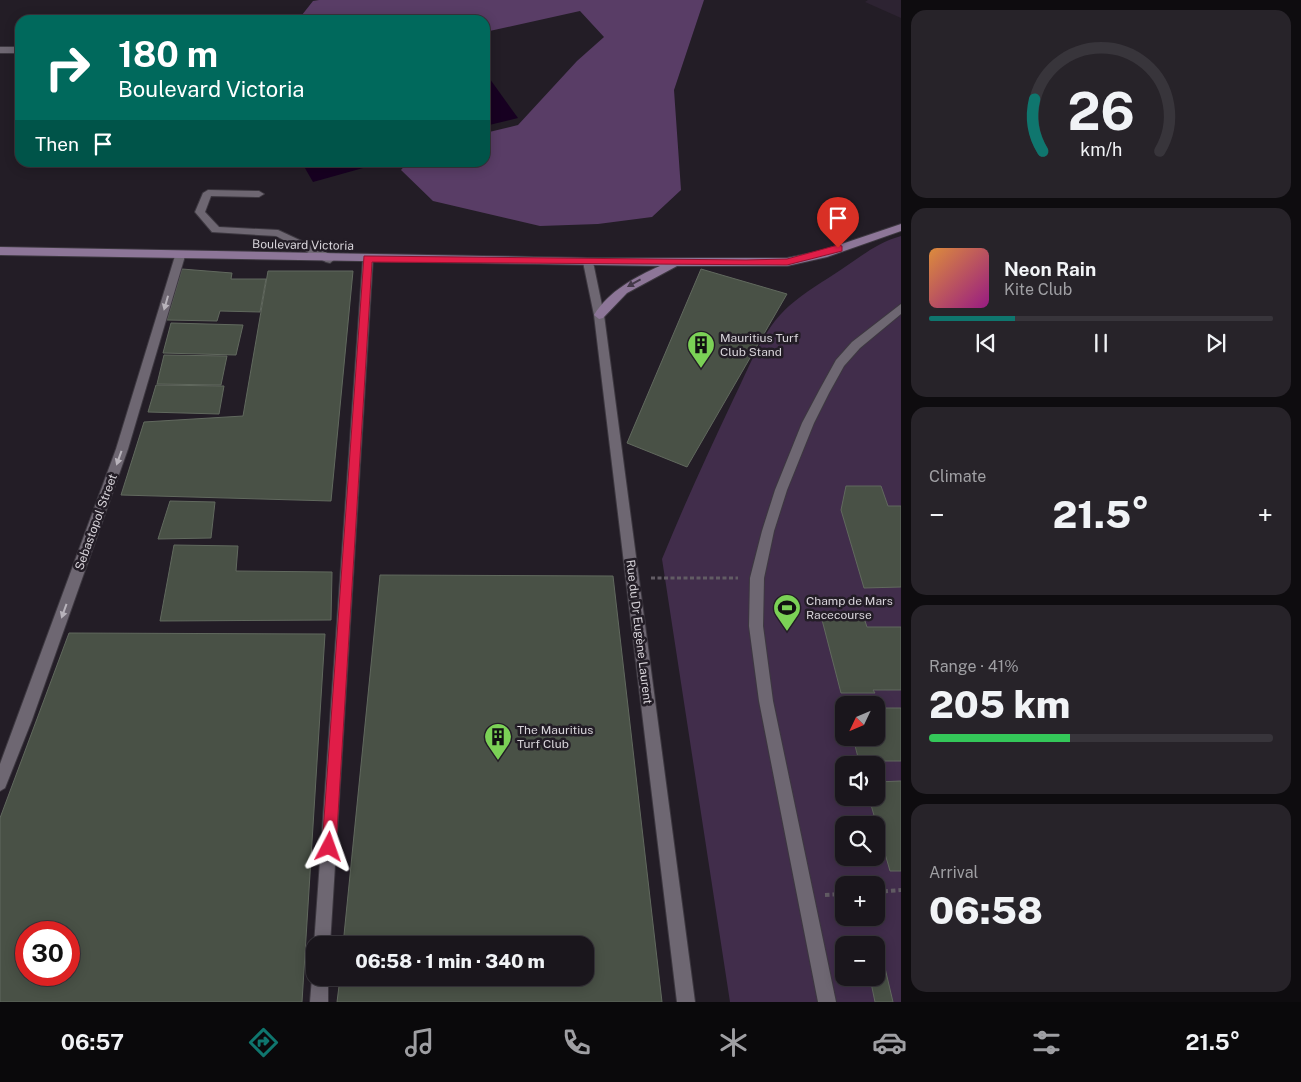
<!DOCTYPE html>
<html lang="en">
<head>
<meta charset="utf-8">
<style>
	body { margin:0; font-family:"Public Sans",sans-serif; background:#272329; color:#f1f3f6; height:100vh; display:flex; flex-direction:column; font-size:19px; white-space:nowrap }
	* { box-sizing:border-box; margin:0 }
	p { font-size:16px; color:#9f9fa3 }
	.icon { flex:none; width:28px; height:28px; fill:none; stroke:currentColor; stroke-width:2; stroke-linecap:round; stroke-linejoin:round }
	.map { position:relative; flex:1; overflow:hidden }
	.details { display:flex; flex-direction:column; gap:10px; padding:10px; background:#0e0c0f; width:400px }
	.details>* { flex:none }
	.top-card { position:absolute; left:15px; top:15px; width:475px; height:152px; border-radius:15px; box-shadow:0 2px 12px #0003,0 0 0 1px #38353b; background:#00695c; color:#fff; overflow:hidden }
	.needle { width:32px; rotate:226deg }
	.fabs { position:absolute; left:835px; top:696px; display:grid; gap:10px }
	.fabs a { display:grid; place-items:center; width:50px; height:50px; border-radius:10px; background:#1a161c; box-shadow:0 2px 12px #0003,0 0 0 1px #38353b; font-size:25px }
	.speed { position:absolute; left:15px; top:921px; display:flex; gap:10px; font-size:25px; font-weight:700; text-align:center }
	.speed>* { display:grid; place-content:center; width:65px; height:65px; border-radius:50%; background:#1a161c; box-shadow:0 2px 12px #0003,0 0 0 1px #38353b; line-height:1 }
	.speed .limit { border:8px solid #d22; background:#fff; color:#111 }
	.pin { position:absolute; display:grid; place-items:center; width:42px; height:42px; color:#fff; margin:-51px -21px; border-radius:50% 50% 50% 0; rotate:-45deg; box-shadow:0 0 5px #0007 }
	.pin .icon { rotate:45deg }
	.me { position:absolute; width:55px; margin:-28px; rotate:4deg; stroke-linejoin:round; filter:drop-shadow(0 0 4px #0008) }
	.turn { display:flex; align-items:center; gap:18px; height:105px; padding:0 20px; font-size:22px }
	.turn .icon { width:65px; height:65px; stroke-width:2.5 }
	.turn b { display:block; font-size:35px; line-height:42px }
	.then { display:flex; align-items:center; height:48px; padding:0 20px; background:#0003; gap:10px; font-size:19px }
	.big { font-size:38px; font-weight:800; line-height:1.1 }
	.details .tile { flex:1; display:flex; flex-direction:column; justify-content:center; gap:8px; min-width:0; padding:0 18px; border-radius:15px; background:#272329 }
	.details .dial { align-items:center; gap:0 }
	.dial svg { height:130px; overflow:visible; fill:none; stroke:#38353b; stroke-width:7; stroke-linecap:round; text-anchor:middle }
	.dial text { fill:#f1f3f6; stroke:none }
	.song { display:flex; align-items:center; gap:15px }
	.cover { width:60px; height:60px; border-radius:8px; background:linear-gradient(135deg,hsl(30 70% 55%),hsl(310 70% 35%)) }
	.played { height:5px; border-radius:2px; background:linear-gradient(90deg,#0f766e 25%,#38353b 25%) }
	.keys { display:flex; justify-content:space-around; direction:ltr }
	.heat { display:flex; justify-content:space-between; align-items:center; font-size:28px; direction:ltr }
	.charge { height:8px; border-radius:4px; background:linear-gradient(90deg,#34c759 41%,#38353b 0) }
	.trip { position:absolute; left:306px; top:936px; width:288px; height:50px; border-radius:15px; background:#1a161c; box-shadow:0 2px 12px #0003,0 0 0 1px #38353b; font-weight:800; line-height:50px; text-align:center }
	.menu { display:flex; height:80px; justify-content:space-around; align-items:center; background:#0a090b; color:#9f9fa3 }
	.menu .icon { width:35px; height:35px }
	.menu .selected { color:#0f766e }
	.menu b { font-size:22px; color:#f1f3f6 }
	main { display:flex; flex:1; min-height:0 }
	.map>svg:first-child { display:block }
</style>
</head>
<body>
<main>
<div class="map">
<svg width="901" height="1002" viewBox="0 0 901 1002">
	<rect width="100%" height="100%" fill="#231d26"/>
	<!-- built -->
	<polygon fill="#2d2332" points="868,0 901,0 901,18 865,2"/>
	<!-- green -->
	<path fill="#412d4b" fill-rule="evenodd" d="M901,236V1002H730L662,559C684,505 708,453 733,400C749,368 762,330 789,306C805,292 824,281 842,269C861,256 879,242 901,236ZM844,705H876V738H844ZM844,765H876V798H844ZM844,825H876V858H844ZM844,885H876V918H844ZM844,945H876V978H844Z"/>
	<!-- forest -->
	<polygon fill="#593d66" points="319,0 704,0 674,90 681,190 652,217 598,224 540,226 433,201 401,170 407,163 485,162 485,133 518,125 577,61 604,37 580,11 485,32 485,20 298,20 313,1"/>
	<!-- water -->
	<g fill="#170021">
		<polygon points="485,75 487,75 518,118 485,126"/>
		<polygon points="302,163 381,163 313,182"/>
	</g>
	<!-- building -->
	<g fill="#495146" stroke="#61695e" fill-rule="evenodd">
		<polygon points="182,269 232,273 231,279 266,279 260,312 220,311 217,321 167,320"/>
		<polygon points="701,269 787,294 687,467 627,443"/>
		<polygon points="268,271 353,271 331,501 121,495 144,422 243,416"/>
		<polygon points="171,323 243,325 236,355 163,353"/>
		<polygon points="164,355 227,356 221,385 157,384"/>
		<polygon points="156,385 224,386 219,414 148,412"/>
		<polygon points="846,486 881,486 888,506 901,506 901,587 864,588 841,510"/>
		<polygon points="170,501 215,502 211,538 158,539"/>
		<polygon points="174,545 238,546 236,571 332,572 331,620 160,621"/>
		<polygon points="380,575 613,576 662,1002 337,1002 340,978 585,978 585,945 343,945"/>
		<polygon points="839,615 863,615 867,627 901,627 901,690 873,690 875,693 841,693 821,616"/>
		<path d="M69,633L325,634L302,1002H0V818ZM26,932H69V975H26Z"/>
		<polygon points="876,708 901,708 901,761 859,761 853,738 876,738"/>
		<polygon points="901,781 901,871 890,871 869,798 876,798 876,782"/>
		<polygon points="876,967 885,968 893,1002 875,1002 870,978 876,978"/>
	</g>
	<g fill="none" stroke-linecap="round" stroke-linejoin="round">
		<defs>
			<g id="service">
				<polygon points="208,190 259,191 264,194 259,197 211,196 205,212 219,227 278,230 334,256 335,259 330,263 326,262 276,236 212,232 195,212 203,193"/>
				<polygon points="901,304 901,314 860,348 844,366 829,393 814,423 787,490 774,531 764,578 763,626 773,701 836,1002 818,1002 759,701 749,626 750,578 762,531 775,490 802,423 820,389 836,360 852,342"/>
			</g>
			<g id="minor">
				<rect x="0" y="47" width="20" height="6"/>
				<polygon points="180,252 185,256 128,449 32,720 5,788 0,791 0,764 116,449 175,256"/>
				<polygon points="368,254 373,258 330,945 315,945 315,948 314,945 363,258"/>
				<polygon points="315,972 315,978 328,978 328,1002 310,1002 312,978"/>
			</g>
			<polygon id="tertiary" points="588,258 593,262 604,315 695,1002 677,1002 594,315 583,262"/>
			<path id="secondary" d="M901,224V231L827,257L787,266H677L627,293L603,318L599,319L594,315C609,291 635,277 660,266L0,255V247L588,258H787L821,251Z"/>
		</defs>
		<!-- service casing -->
		<use href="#service" stroke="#3d3840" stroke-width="2"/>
		<!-- minor casing -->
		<use href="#minor" stroke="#3d3840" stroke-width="2"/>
		<!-- tertiary casing -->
		<use href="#tertiary" stroke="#3d3840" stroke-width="2"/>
		<!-- secondary casing -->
		<use href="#secondary" stroke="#3d3840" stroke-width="2"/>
		<!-- path-far1 -->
		<polyline stroke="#625c64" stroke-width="3" stroke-dasharray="4 2.5" stroke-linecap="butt" points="651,578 738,578"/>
		<!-- path -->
		<g stroke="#625c64" stroke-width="4" stroke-dasharray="4.5 3" stroke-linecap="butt">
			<polyline points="876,892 901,890"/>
			<polyline points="825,895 844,894"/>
		</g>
		<!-- service -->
		<use href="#service" fill="#6e6772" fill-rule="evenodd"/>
		<!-- minor -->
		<use href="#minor" fill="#6e6772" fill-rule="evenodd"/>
		<!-- tertiary -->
		<use href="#tertiary" fill="#6e6772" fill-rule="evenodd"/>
		<!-- secondary -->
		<use href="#secondary" fill="#8d7698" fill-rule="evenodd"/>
	</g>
	<!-- one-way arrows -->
	<defs><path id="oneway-solid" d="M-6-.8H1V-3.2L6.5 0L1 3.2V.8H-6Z" transform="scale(1.25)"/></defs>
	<use fill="#433848" href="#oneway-solid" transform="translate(634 283) rotate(151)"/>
	<g fill="#b8b3bb">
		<use href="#oneway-solid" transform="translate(166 303) rotate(106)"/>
		<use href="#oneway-solid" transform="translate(119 458) rotate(110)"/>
		<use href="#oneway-solid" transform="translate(64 611) rotate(110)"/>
	</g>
	<!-- route -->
	<polygon fill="#e11d48" stroke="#92132f" points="838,245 842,246 842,251 787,265 372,262 336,847 334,852 329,854 324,852 322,847 364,256 746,260 787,259"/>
	<!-- icons -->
	<defs>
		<symbol id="building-pin" viewBox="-11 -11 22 30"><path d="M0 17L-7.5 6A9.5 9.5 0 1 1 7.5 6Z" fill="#7bd156" stroke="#231d26"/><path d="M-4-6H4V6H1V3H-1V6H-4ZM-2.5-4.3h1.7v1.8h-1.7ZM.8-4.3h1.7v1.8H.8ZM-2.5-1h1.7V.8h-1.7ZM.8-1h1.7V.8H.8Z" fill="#111"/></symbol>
		<symbol id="stadium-pin" viewBox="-11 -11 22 30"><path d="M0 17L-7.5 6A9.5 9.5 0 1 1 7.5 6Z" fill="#7bd156" stroke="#231d26"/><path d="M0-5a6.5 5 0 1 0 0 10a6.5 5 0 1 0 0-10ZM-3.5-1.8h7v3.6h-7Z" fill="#111"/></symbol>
	</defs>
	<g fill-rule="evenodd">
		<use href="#building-pin" x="685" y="329" width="32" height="43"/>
		<use href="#stadium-pin" x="771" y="592" width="32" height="43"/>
		<use href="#building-pin" x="482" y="721" width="32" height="43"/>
	</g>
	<g text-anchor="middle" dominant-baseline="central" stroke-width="5" stroke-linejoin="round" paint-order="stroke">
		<!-- street labels -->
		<g font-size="12" fill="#d8d4da" stroke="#231d26">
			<text transform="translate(303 245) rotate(1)">Boulevard Victoria</text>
			<text transform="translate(96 522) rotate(-70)">Sebastopol Street</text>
			<text transform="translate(639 632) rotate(83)">Rue du Dr Eugène Laurent</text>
		</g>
		<!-- poi labels -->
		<g font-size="12" fill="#d8d4da" stroke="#231d26" text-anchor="start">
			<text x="720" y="338">Mauritius Turf<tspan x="720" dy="14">Club Stand</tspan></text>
			<text x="806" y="601">Champ de Mars<tspan x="806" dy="14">Racecourse</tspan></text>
			<text x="517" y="730">The Mauritius<tspan x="517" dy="14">Turf Club</tspan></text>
		</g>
	</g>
</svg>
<div class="fabs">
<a><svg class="needle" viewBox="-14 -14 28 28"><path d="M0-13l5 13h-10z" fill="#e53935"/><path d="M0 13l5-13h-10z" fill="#9f9fa3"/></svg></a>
<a><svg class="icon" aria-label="sound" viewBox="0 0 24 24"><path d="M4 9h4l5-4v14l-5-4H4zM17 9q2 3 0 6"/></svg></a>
<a><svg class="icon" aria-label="search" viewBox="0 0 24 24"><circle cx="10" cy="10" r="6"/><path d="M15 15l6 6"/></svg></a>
<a>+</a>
<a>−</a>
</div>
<div class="speed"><div class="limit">30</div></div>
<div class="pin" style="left:838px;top:248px;background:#d93025"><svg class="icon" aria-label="arrive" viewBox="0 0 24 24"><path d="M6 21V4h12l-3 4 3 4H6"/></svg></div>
<svg class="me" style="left:329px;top:847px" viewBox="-20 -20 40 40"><path d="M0-17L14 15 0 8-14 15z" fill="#e11d48" stroke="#fff" stroke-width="4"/></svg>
<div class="trip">06:58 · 1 min · 340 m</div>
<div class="top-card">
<div class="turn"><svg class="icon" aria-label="right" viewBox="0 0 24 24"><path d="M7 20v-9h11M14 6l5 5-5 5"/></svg><div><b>180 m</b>Boulevard Victoria</div></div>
<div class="then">Then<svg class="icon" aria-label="arrive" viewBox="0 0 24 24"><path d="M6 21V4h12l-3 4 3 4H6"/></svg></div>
</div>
</div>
<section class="details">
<div class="tile dial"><svg viewBox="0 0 100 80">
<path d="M14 69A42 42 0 1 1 86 69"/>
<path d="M14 69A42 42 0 0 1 9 37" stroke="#0f766e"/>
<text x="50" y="56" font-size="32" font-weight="700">26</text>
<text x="50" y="72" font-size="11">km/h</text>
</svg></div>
<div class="tile">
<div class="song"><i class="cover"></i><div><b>Neon Rain</b><p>Kite Club</p></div></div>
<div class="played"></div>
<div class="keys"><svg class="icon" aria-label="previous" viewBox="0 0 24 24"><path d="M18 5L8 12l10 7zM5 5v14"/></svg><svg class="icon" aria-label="pause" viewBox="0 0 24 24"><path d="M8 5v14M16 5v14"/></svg><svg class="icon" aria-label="next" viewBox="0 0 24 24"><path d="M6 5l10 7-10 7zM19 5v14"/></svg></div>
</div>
<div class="tile"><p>Climate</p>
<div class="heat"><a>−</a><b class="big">21.5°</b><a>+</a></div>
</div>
<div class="tile"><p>Range · 41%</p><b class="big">205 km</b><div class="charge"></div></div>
<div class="tile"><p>Arrival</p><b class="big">06:58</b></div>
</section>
</main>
<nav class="menu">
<b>06:57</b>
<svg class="icon selected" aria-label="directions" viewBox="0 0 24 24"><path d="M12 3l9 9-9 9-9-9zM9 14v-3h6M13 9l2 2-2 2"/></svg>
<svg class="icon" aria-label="music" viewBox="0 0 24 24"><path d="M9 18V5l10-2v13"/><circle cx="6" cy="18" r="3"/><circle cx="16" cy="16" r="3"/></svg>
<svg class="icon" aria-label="phone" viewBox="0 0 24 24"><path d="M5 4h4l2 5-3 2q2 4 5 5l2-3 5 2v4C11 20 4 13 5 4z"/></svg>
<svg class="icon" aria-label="climate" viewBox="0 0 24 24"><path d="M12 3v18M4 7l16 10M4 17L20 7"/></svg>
<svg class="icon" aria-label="car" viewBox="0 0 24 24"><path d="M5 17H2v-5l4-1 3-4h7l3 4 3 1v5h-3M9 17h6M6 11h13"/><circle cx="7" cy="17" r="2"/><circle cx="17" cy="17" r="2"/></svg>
<svg class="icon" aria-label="filters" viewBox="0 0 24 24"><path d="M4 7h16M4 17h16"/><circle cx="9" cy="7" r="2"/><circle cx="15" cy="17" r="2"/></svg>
<b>21.5°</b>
</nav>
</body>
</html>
